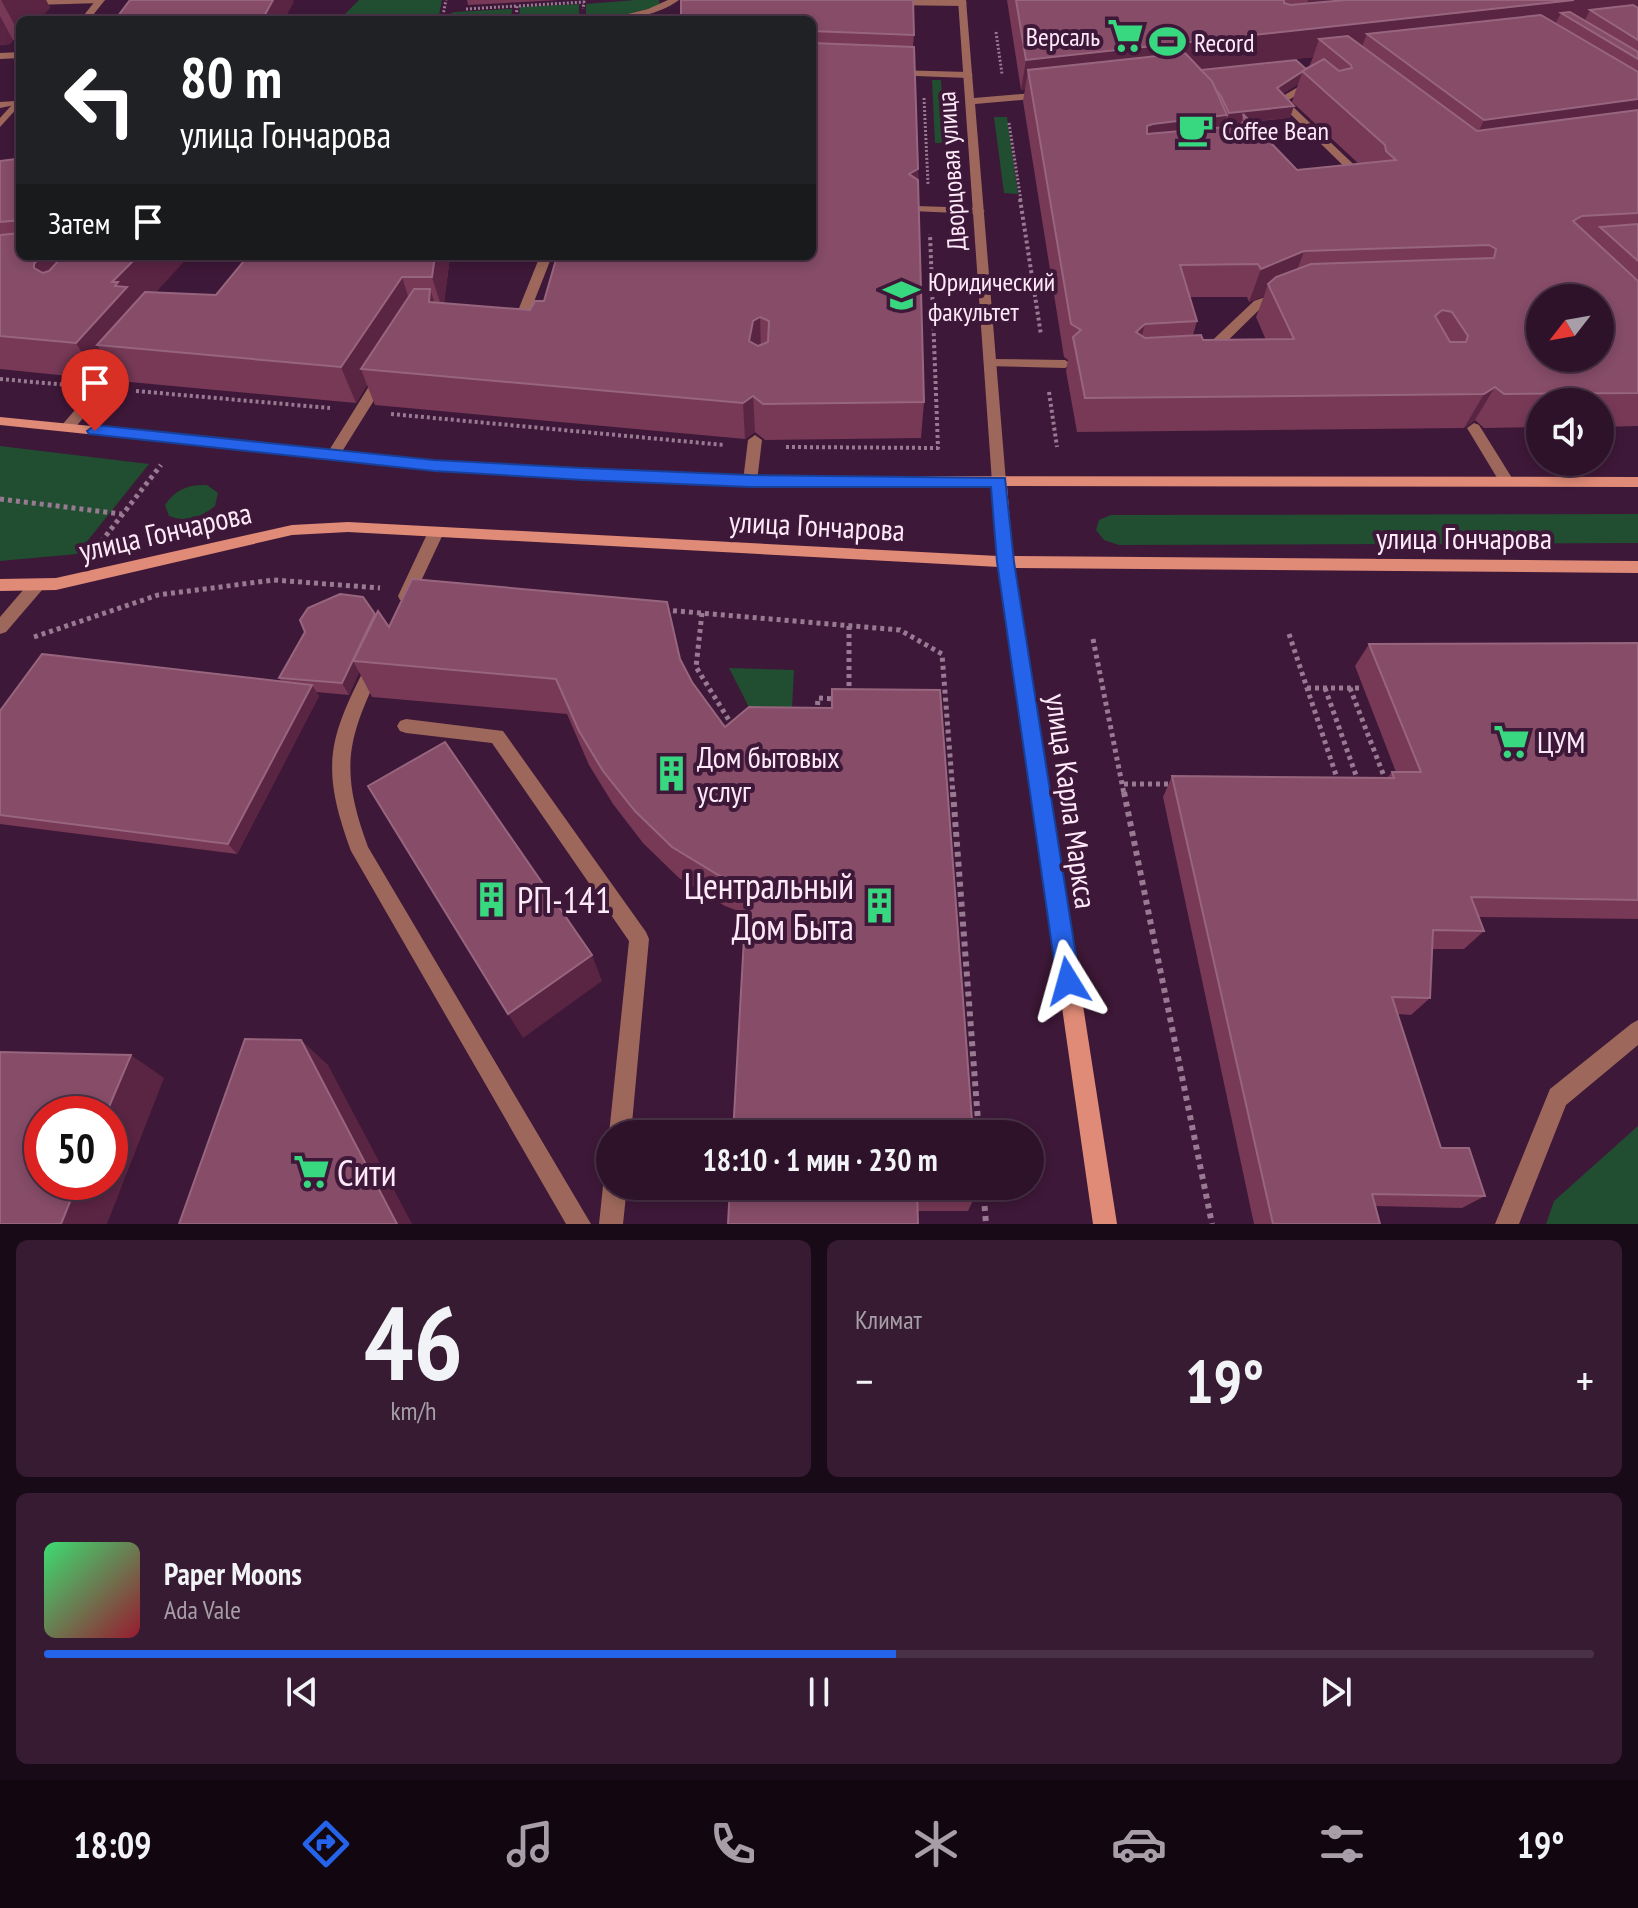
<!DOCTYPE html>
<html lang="ru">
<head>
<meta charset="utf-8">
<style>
	body { margin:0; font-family:"PT Sans Narrow",sans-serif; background:#361b32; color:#f1f3f6; height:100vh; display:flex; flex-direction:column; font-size:30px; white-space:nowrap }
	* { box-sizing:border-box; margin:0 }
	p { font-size:26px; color:#a79ea8 }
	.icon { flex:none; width:44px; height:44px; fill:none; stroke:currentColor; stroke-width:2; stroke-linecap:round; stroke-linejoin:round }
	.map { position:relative; height:1224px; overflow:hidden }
	.drawer { display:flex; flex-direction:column; gap:16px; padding:16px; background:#190a17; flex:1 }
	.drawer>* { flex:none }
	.hud { position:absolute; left:16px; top:16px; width:800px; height:244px; border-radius:12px; box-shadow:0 4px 12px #0003,0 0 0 2px #493247; background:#202124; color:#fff; overflow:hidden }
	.needle { width:52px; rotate:239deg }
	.buttons { position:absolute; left:1526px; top:284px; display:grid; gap:16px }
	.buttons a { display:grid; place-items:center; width:88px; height:88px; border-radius:50%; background:#2e122a; box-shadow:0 4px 12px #0003,0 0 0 2px #493247; font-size:40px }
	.speed { position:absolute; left:24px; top:1096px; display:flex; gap:16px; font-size:40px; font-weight:700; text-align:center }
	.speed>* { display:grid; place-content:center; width:104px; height:104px; border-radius:50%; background:#2e122a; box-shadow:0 4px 12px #0003,0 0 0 2px #493247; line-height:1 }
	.speed .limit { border:12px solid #d22; background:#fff; color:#111 }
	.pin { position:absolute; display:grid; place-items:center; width:68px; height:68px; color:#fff; margin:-82px -34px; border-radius:50% 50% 50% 0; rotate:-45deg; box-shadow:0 0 8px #0007 }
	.pin .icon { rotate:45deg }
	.me { position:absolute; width:88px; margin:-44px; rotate:352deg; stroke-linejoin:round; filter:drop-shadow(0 0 6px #0008) }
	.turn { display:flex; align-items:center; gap:28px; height:168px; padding:0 32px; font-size:36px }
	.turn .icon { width:104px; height:104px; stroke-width:2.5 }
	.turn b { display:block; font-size:56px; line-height:68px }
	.then { display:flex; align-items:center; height:76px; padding:0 32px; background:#0003; gap:16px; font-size:30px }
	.big { font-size:60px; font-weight:800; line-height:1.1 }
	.drawer .widget { flex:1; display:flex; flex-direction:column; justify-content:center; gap:12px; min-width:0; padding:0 28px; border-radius:12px; background:#361b32 }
	.drawer .dial { align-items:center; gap:0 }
	.dial b { font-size:104px; line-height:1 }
	.song { display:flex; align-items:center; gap:24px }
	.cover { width:96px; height:96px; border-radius:12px; background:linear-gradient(135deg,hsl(140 70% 55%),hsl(350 70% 35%)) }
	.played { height:8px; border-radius:4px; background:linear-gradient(90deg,#2563eb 55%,#493247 55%) }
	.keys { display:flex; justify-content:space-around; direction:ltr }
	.heat { display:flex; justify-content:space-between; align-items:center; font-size:44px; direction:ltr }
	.drawer .tiles { flex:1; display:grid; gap:16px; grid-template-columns:1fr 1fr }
	.widget:last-child { grid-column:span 2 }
	.trip { position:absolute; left:596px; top:1120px; width:448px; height:80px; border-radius:40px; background:#2e122a; box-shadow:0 4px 12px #0003,0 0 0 2px #493247; font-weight:800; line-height:80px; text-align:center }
	.tabs { display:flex; height:128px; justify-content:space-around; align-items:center; background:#120711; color:#a79ea8 }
	.tabs .icon { width:56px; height:56px }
	.tabs .selected { color:#2563eb }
	.tabs b { font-size:36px; color:#f1f3f6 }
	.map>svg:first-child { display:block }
</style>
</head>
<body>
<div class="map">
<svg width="1638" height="1224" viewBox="0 0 1638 1224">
	<rect width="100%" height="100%" fill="#3e1838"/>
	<!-- green -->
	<g fill="#214d31">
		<polygon points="359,0 442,0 438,20 339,20"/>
		<polygon points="635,0 659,0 660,6 613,18 586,20 586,4"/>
		<polygon points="579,4 579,20 519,20 520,7"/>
		<polygon points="512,9 511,20 446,20 447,15 454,12"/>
		<polygon points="932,80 941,80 945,143 935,143"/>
		<polygon points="994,117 1007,117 1018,194 1004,193"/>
		<polygon points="0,446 149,464 77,554 0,561"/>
		<path d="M207,485L218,493L215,506C201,517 186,523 169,516L165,505C175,489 190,484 207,485Z"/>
		<polygon points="1638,514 1638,543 1119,545 1104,540 1096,530 1099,520 1111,515"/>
		<polygon points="729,668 794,670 791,726 758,725"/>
		<polygon points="1638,1126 1638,1224 1546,1224 1554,1201"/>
	</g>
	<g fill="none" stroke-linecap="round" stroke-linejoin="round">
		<!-- path-far3 -->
		<g stroke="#987a92" stroke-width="3" stroke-dasharray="2 2" stroke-linecap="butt">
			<polyline points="466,9 517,6"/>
			<polyline points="442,20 446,0"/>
			<polyline points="516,20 517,6 584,2 583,9"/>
			<polyline points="996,32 1002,74"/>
			<polyline points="924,98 928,184"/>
			<polyline points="1009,123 1021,201"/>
		</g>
		<!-- path-far2 -->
		<g stroke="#987a92" stroke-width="4" stroke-dasharray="3 3" stroke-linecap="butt">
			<polyline points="1020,199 1041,335"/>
			<polyline points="0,379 67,385"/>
			<polyline points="136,391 330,408"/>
			<polyline points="1049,392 1057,447"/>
			<polyline points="391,414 724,445"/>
			<polyline points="786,447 938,448 930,234"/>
		</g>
		<!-- path-far1 -->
		<g stroke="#987a92" stroke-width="5" stroke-dasharray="4 4" stroke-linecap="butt">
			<polyline points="0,499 122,514"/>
			<polyline points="101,542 161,465"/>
			<polyline points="665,610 900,630 942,654 953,794"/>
			<polyline points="702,613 696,667 732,725"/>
			<polyline points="849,626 849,694"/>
			<polyline points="1289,634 1339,784"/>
			<polyline points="34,637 158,595 274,580 380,588"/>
			<polyline points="1093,639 1124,794"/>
			<polyline points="1307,688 1363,688"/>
			<polyline points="1325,688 1358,781"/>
			<polyline points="1350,688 1387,784"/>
			<polyline points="817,713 818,698 837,699"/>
			<polyline points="1124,784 1175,784"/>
		</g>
		<!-- path -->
		<g stroke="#987a92" stroke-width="6" stroke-dasharray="5 5" stroke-linecap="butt">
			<polyline points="953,792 979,1134"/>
			<polyline points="1124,792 1212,1224"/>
			<polyline points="983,1186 986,1224"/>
		</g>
		<!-- service -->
		<g fill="#9d685b" fill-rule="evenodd">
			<polygon points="0,0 105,0 101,3 0,6"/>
			<path d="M668,0H679C658,15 630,20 604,20L648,9Z"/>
			<polygon points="892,0 963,0 967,3 963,6 889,5 888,3"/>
			<polygon points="20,52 20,58 0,59 0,53"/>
			<polygon points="893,70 968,72 973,75 968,78 890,75 890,71"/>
			<polygon points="1310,80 1318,82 1287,101 1369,179 1369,183 1361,183 1276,100"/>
			<polygon points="0,102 15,101 20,104 0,108"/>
			<polygon points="916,206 979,208 985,211 979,214 912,211 910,209"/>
			<polygon points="540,256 552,256 526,322 520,326 511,325 509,322 515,318"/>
			<polygon points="1279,292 1283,293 1283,299 1262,307 1210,358 1200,358 1200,352 1254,301"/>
			<polygon points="129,352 135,356 134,359 72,431 62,431 60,428 62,425 124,353"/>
			<polygon points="990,359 1065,360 1071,364 1065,368 985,366 984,363"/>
			<polygon points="381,374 388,378 338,458 328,458 326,455 328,452 376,375"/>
			<polygon points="1474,423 1479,425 1512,478 1514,482 1512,486 1502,486 1467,428"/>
			<polygon points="755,435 762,440 757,481 750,486 743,481 748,440"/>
			<polygon points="436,527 444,532 414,596 412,600 400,600 398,596 428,532"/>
			<polygon points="36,580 44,586 42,590 6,632 0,634 0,617 30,582"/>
			<path d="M375,658L381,660L383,665C347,739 339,768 368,847L591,1224H566L351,851C320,766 328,739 369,660Z"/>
			<polygon points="406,719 503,731 646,932 649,939 631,1134 610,1134 610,1137 609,1134 629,941 492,743 406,733 400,731 397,726 400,721"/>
			<polygon points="1638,1020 1638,1045 1566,1105 1519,1224 1495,1224 1550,1089 1631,1024"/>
			<polygon points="610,1177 610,1186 627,1186 623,1224 599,1224 603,1186"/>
		</g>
		<!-- minor -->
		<g fill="#9d685b" fill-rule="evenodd">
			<polygon points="96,0 105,0 89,20 80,20"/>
			<polygon points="958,0 966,0 974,98 1045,92 1050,95 1045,98 975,104 1006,482 999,487 992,482"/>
			<polygon points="20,96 20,105 0,127 0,118"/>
		</g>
		<!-- secondary -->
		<polygon fill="#e08b77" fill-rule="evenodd" points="0,417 434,460 750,476 1638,477 1638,487 1007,486 1013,556 1638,561 1638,573 1015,568 1117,1224 1093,1224 999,567 348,532 292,535 56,590 0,591 0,579 56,578 292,525 348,522 998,556 992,486 750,486 434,470 0,425"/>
	</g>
	<!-- wall -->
	<g fill="#773956" fill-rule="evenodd">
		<polygon points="0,0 1,0 6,9 1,0 46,0 50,8 20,20 20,40 13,40 10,44 0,45"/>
		<polygon points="467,0 560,0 468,5"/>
		<path d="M1007,0H1638V426L1600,427V402H1540V427L1484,428L1475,420L1464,428L1077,432L1066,371L1068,360L1064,357L1023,101L1025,89L1021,90ZM1313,57L1309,67L1306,69H1201ZM1298,84L1292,102L1359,164L1297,170L1250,122L1290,118L1282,94ZM1225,122L1226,124L1241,123L1238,126L1223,127ZM1264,296L1256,317L1266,340H1203L1193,335L1197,321L1190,297H1247L1249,302Z"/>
		<polygon points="812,20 914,35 913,47 918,169 924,402 921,438 765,440 755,432 745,439 375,405 367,385 356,403 119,381 110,366 98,379 0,369 0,161 20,162 20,256 156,292 216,295 248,256 450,256 444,303 530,310 544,301 812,256"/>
		<polygon points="376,615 389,627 680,659 692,682 725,727 940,690 746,914 725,906 679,878 643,843 613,804 589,765 567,714 372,697 359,672 349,695 316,692 319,696 237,854 0,824 0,711 282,682 279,678"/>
		<polygon points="1638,643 1638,919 1479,917 1484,931 1464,949 1432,949 1430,998 1411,1015 1397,1014 1441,1148 1485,1196 1462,1208 1375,1206 1380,1224 1254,1224 1163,797 1172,776 1387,778 1392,772 1396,772 1355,666 1369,644"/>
		<polygon points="730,1186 977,1192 968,1211 918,1211"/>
	</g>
	<!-- shaded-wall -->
	<g fill="#5a2443">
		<polygon points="1,0 46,0 50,8 39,20 20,20 20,35"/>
		<polygon points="273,0 293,0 294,2 284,20 262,20"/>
		<polygon points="1308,0 1474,0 1301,21"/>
		<polygon points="1574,0 1638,0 1638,20 1590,10 1582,26 1561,13 1552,30 1367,34 1360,51 1319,39 1313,57 1031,89 1028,70 1025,89 1021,90 1026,60"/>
		<polygon points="0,16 13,40 10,44 0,45"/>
		<polygon points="1302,73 1298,84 1273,100 1277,88"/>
		<polygon points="1638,99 1638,126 1469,151 1484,120"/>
		<polygon points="1294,106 1290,118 1245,122 1243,114 1241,123 1226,124 1229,113"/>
		<polygon points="1227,115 1218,146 1145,155 1147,126 1153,124"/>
		<polygon points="918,169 916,203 909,174"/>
		<polygon points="1304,251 1292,284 1268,284 1264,296 1249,302 1261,269"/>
		<polygon points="41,256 82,256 56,299 34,268 34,264"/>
		<polygon points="138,256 189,256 140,310 97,345 110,366 98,379 76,343 112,282"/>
		<polygon points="435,256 450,256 443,312 432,277"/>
		<polygon points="402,277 413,312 361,369 367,385 356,403 341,367"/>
		<polygon points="430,289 442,325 429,302"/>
		<polygon points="760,317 761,352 749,341 753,321"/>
		<polygon points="1145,324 1136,357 1136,332"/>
		<polygon points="1495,387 1475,420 1464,428 1484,394"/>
		<polygon points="753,396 755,432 745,439 743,403"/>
		<polygon points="375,614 353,661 359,672 349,695 342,683"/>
		<polygon points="312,685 319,696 237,854 228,844"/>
		<polygon points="592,955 602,981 523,1038 508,1014"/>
		<polygon points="301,1040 328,1065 412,1224 397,1224"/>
		<polygon points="131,1055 164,1078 107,1224 61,1224 78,1182 110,1182 110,1114 106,1114"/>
	</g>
	<!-- building -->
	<g fill="#864c68" stroke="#98657e" stroke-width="2" fill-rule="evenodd">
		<polygon points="130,0 273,0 262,20 296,18 295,20 115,20"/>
		<polygon points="681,0 913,0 914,35 812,31 812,20 681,20"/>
		<polygon points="1016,0 1284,0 1284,3 1290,5 1346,0 1574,0 1026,60"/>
		<polygon points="1633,5 1638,8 1638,40 1590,10"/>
		<polygon points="1570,12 1638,52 1638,59 1561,13"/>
		<polygon points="1541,15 1638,72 1638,99 1484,120 1367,34"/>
		<path d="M1348,36L1477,131L1638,110V213L1582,216L1573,221L1638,281V393L1504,394L1495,387L1484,394L1085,398L1073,337L1081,330L1071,324L1028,70L1185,53L1212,81L1227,115L1153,124L1147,126V134L1238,126L1245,121L1243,114L1297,170L1396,160L1386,151L1385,145L1302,71L1324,59L1339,71L1352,68L1351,65L1319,39ZM1489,245L1496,249L1494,258L1311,264L1276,277L1268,284L1294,339L1203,340L1201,335L1145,338L1136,332L1145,324L1197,321L1180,265L1258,264L1261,269L1304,251ZM1540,298H1600V358H1540ZM1442,310L1452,312L1468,336L1466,342H1450L1435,316Z"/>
		<path d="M812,43L914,47L918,169L909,174L918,180L924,402L763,404L753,396L743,403L361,369L414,289H430L429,302L530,310L535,301H544L557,256H812ZM760,317L769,321L768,342L758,346L749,341L753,321Z"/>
		<polygon points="1296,60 1306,69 1277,88 1294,106 1229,113 1221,96 1216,90 1212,81 1201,70"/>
		<polygon points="16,159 20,162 20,220 0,222 0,161"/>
		<polygon points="1638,224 1638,261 1600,227"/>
		<polygon points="20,233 20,256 41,256 34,264 34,268 43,273 49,271 63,256 138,256 112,282 118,282 115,286 127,287 76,343 0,336 0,235"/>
		<polygon points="248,256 435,256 432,277 402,277 341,367 97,345 145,292 216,295"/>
		<polygon points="412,579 667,602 680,659 692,682 725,727 749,707 832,708 832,689 940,690 973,1134 733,1134 747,885 720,876 672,847 635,811 603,771 579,731 556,679 353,661 378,611 389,627"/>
		<polygon points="340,594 363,597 375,614 342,683 279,678 305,632 300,620 308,608"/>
		<polygon points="1638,643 1638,900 1471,897 1484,931 1433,930 1430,998 1392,997 1441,1148 1469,1148 1485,1196 1372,1194 1380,1224 1273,1224 1172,776 1394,778 1392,772 1421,772 1369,644"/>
		<polygon points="42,654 312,685 228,844 0,815 0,711"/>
		<polygon points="445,742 592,955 508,1014 368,786"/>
		<polygon points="245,1039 301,1040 397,1224 179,1224"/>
		<polygon points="0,1052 131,1055 106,1114 42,1114 42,1182 78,1182 61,1224 0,1224"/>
		<polygon points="730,1186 977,1186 977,1192 917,1192 918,1224 728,1224"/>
	</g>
	<!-- route -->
	<polygon fill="#2563eb" stroke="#184099" stroke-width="2" points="95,425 434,460 583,468 750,475 1005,478 1014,562 1080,981 1077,990 1068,993 1060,990 1057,981 997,562 991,487 750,487 583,480 434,471 89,434 87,431"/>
	<!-- icons -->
	<defs>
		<symbol id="supermarket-bare" viewBox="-9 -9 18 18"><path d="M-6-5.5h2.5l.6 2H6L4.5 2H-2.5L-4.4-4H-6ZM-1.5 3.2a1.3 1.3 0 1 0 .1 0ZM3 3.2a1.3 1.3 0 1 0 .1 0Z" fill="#38d880" stroke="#3e1838" stroke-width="2.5" paint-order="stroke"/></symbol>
		<symbol id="stadium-bare" viewBox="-9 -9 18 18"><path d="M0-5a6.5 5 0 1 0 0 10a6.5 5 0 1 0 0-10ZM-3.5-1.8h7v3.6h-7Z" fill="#38d880" stroke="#3e1838" stroke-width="2.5" paint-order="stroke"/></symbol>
		<symbol id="cafe-bare" viewBox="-9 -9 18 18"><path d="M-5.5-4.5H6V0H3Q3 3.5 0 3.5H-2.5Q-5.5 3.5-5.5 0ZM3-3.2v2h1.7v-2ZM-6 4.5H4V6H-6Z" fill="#38d880" stroke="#3e1838" stroke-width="2.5" paint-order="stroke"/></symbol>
		<symbol id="university-bare" viewBox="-9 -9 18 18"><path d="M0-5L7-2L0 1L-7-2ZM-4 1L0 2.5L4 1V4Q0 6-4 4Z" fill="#38d880" stroke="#3e1838" stroke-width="2.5" paint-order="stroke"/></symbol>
		<symbol id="building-bare" viewBox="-9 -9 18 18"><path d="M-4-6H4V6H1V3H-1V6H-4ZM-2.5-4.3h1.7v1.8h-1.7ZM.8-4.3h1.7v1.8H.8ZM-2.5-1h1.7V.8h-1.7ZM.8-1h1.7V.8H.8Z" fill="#38d880" stroke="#3e1838" stroke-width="2.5" paint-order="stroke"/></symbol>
	</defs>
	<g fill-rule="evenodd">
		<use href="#supermarket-bare" x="1100" y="10" width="51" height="51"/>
		<use href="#stadium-bare" x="1142" y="16" width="51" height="51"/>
		<use href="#cafe-bare" x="1170" y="104" width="51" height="51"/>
		<use href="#university-bare" x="876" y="270" width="51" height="51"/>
		<use href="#supermarket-bare" x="1486" y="716" width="51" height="51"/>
		<use href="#building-bare" x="646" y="748" width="51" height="51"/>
		<use href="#building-bare" x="466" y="874" width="51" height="51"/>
		<use href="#building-bare" x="854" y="880" width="51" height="51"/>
		<use href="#supermarket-bare" x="286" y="1146" width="51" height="51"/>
	</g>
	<g text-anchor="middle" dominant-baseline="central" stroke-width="8" stroke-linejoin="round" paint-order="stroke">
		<!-- far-poi labels -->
		<g font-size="26" fill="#fee9f9" stroke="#3e1838" text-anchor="start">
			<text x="1100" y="36" text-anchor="end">Версаль</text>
			<text x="1194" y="42">Record</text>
			<text x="1222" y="130">Coffee Bean</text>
			<text x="928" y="281">Юридический<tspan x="928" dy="30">факультет</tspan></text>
		</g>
		<!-- far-street labels -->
		<g font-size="26" fill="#fee9f9" stroke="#3e1838">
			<text transform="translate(951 171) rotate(-94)">Дворцовая улица</text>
		</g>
		<!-- street labels -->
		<g font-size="30" fill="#fee9f9" stroke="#3e1838">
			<text transform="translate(817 525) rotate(3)">улица Гончарова</text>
			<text transform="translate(165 531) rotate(-13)">улица Гончарова</text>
			<text x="1464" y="537">улица Гончарова</text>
			<text transform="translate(1072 801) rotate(82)">улица Карла Маркса</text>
		</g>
		<!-- poi labels -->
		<g font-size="30" fill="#fee9f9" stroke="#3e1838" text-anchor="start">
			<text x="1537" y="741">ЦУМ</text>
			<text x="697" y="756">Дом бытовых<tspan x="697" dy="34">услуг</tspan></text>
		</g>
		<!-- near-poi labels -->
		<g font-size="36" fill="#fee9f9" stroke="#3e1838" text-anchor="start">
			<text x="854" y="885" text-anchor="end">Центральный<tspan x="854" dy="41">Дом Быта</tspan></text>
			<text x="517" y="899">РП-141</text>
			<text x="337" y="1172">Сити</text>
		</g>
	</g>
</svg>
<div class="buttons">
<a><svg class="needle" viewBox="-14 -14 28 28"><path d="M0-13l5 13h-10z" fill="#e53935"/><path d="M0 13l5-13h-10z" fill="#a79ea8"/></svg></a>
<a><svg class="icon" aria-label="sound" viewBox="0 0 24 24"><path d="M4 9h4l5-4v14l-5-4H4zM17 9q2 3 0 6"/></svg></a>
</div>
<div class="speed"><div class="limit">50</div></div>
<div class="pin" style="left:95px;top:431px;background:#d93025"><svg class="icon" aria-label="arrive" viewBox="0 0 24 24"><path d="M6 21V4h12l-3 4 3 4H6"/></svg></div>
<svg class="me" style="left:1068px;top:981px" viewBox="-20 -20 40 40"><path d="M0-17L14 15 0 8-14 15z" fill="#2563eb" stroke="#fff" stroke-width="4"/></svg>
<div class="trip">18:10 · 1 мин · 230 m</div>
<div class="hud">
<div class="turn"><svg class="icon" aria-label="left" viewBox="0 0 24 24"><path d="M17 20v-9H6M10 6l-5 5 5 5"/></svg><div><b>80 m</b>улица Гончарова</div></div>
<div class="then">Затем<svg class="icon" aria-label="arrive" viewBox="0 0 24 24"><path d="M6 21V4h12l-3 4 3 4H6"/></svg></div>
</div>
</div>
<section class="drawer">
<div class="tiles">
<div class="widget dial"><b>46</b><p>km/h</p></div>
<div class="widget"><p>Климат</p>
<div class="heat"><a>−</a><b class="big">19°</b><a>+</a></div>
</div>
<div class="widget">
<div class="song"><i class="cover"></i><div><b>Paper Moons</b><p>Ada Vale</p></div></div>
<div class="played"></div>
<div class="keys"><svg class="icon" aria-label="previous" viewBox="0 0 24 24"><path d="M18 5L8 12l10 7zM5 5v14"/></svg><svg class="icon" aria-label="pause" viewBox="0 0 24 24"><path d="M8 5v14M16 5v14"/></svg><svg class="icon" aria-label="next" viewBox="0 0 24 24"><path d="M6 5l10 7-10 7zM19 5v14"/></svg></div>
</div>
</div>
</section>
<nav class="tabs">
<b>18:09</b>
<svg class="icon selected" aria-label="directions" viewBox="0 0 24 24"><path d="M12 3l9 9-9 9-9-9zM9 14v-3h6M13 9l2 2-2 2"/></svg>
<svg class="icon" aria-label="music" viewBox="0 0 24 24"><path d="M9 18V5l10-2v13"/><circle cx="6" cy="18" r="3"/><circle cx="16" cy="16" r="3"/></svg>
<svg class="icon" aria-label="phone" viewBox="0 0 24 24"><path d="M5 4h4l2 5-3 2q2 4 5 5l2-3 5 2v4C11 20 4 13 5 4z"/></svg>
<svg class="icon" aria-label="climate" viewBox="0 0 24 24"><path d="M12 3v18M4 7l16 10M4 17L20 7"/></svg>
<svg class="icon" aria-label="car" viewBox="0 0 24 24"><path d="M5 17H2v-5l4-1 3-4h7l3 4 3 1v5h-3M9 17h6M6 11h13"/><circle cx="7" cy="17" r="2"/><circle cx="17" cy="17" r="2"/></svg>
<svg class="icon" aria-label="filters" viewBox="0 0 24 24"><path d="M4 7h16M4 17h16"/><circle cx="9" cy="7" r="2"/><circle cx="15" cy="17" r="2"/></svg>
<b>19°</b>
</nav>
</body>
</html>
